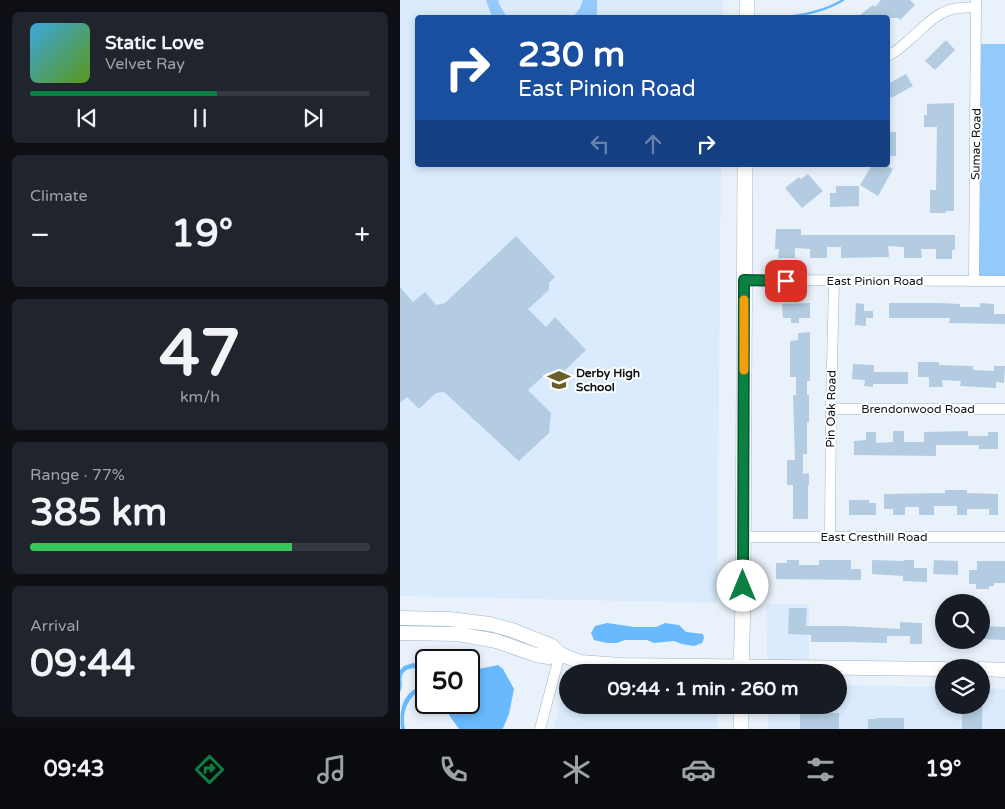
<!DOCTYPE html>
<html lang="en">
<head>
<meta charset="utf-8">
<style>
	body { margin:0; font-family:"Varela Round",sans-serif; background:#20242c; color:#f1f3f6; height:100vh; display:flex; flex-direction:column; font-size:19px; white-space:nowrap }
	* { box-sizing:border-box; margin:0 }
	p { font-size:16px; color:#9ea1a6 }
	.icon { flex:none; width:28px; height:28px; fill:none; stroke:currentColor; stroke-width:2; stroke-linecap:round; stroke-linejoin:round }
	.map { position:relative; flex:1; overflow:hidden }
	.details { display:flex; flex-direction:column; gap:12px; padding:12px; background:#0d0f14; width:400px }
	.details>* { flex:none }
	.guide { position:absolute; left:15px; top:15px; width:475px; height:152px; border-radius:5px; box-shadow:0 2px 8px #0003; background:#1a4fa0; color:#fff; overflow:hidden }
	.fabs { position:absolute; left:535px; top:594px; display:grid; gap:10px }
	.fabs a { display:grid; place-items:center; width:55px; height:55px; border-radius:50%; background:#171b24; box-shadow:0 2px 8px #0003; font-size:25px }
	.speed { position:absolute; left:15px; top:649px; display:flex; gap:10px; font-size:25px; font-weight:700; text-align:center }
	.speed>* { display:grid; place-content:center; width:65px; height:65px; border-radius:50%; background:#171b24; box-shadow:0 2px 8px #0003; line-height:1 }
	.speed .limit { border:2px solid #111; border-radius:8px; background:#fff; color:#111 }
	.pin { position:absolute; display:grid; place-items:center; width:42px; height:42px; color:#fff; margin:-21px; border-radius:10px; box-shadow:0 2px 8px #0006 }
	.me { position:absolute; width:55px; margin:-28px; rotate:0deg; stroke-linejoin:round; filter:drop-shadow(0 0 4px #0008) }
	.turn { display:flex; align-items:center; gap:18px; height:105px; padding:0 20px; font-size:22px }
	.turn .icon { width:65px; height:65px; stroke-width:2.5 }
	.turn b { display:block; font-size:35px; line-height:42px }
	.lanes { display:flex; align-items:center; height:48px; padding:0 20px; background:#0003; justify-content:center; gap:25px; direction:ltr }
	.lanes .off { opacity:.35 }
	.big { font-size:38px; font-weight:800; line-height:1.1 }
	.details .card { flex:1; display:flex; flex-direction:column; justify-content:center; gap:8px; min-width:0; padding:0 18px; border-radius:8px; background:#20242c }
	.details .dial { align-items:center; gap:0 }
	.dial b { font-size:65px; line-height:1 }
	.song { display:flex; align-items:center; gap:15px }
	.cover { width:60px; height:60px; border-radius:8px; background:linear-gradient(135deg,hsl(200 70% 55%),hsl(90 70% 35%)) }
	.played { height:5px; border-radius:2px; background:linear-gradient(90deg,#0b8043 55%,#363941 55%) }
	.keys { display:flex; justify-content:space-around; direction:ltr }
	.heat { display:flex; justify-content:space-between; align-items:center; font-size:28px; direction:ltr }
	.charge { height:8px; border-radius:4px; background:linear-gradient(90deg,#34c759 77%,#363941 0) }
	.trip { position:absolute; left:159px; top:664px; width:288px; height:50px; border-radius:25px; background:#171b24; box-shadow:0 2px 8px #0003; font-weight:800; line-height:50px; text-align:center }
	.dock { display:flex; height:80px; justify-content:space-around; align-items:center; background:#090b0e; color:#9ea1a6 }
	.dock .icon { width:35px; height:35px }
	.dock .active { color:#0b8043 }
	.dock b { font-size:22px; color:#f1f3f6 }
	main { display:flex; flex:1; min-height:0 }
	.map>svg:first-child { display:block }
</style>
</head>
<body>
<main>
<section class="details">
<div class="card">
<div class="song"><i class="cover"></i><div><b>Static Love</b><p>Velvet Ray</p></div></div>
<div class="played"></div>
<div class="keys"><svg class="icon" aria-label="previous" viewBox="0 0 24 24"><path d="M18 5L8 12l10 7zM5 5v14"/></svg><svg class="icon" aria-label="pause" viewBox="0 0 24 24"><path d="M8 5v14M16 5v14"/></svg><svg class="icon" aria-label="next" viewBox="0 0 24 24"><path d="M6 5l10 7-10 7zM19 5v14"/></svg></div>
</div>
<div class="card"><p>Climate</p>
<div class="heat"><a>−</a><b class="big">19°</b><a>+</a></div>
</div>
<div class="card dial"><b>47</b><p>km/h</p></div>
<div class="card"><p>Range · 77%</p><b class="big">385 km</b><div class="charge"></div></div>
<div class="card"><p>Arrival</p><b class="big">09:44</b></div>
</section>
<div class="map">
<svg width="605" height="729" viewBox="0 0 605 729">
	<rect width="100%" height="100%" fill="#e9f2fb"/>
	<!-- built -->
	<g fill="#d9ebfc">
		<polygon points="0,0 323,0 323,17 18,18 18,165 321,165 317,603 0,596"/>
		<polygon points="366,604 409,604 409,661 375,661 367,658"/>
		<polygon points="166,683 167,683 168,705 317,705 317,729 154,729"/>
		<polygon points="438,685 544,687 544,705 581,705 581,688 605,689 605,729 368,729 369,705 438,705"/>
	</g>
	<!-- green -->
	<g fill="#94cafb">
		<polygon points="86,0 98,0 100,6 107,17 92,17"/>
		<polygon points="183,0 197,0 197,17 173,17 180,8"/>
		<polygon points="576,44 605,44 605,281 574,281"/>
	</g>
	<!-- water -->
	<g fill="#68b9fd">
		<polygon points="207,623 234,627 256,627 265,623 279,625 286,632 303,634 304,638 302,643 294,646 282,644 274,641 254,643 247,640 225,640 217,643 207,643 194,640 191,633 195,626"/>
		<path d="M13,663C23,666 32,678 24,688C21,691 17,693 14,695C5,704 2,717 5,729H1C0,716 0,701 11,692C17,687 22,685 23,677C22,674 21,672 19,670C13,666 4,669 2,676C0,682 4,684 0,692V670L4,666Z"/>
		<polygon points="98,665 103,669 114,689 109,714 103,728 102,729 59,729 49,715 49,703 69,702 69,671"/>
	</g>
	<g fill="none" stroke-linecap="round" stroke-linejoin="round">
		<!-- stream -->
		<g stroke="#68b9fd" stroke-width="2.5">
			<polyline points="326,17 328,17"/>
			<path d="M378,18C400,16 424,12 443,0"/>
		</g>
	</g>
	<!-- building -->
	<g fill="#b4cce1">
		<polygon points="481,0 510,0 515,5 500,20 498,18 456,18 473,5 475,7"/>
		<polygon points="546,40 555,50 535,70 525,61"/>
		<polygon points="506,74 513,86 491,98 488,91 488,84"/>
		<polygon points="554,103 554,211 546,211 546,213 530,213 530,190 536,190 537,127 524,127 524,115 527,115 527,104"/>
		<rect x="488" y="132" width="8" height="24"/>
		<polygon points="472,165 486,165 493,169 478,196 460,185"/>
		<polygon points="408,174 423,191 402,208 385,188 399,177 401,179"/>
		<polygon points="436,186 459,186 459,206 430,207 430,193 436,193"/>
		<polygon points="376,229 401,229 401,235 555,235 555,250 552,250 552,259 536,259 536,249 521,249 522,258 504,258 504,247 488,246 489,257 441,258 441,247 427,247 427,258 410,258 410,249 395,248 395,258 378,258 379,249 375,249"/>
		<polygon points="116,236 155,277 149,283 149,290 128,309 146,327 155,317 186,350 156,379 148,372 128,390 151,413 149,433 119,461 44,392 36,393 19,409 7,397 0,403 0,287 13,302 25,292 36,305 45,303"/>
		<polygon points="410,303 410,318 399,318 399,323 391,323 391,318 383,318 382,304"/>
		<polygon points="456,303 464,304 464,311 473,311 473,318 466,318 466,326 455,325"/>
		<polygon points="489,303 541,303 560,304 560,307 580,307 580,303 594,304 594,314 605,314 605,324 549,323 550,318 489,318"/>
		<polygon points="410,332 410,381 407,381 407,395 409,395 409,422 407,422 407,454 403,454 403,474 409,473 409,485 408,485 408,519 393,519 393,485 387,485 387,460 395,460 393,395 396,395 396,377 390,377 390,341 398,340 398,333"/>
		<polygon points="518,362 539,362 539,365 573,366 573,370 594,371 594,366 605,366 604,383 596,382 596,388 560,386 561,381 542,380 543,387 529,387 529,377 518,377"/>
		<polygon points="453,364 474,365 474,372 508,372 508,384 473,384 473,387 464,386 465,380 452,379"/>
		<polygon points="493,431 504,431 504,442 524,442 524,432 568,431 568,436 588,436 588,432 598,432 598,449 579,449 579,445 536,445 536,456 454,455 454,441 466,440 466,432 476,432 476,443 493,442"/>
		<polygon points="545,490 567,490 567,493 598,494 598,515 589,515 589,509 567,509 567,515 557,515 557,506 534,506 534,515 519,515 519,507 505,507 505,515 493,515 493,509 484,509 484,494 545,493"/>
		<polygon points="449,500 469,500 469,503 476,503 476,515 449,515"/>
		<polygon points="387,560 399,560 399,565 419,565 419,560 451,560 451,569 461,569 461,580 376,579 376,563 387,563"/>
		<polygon points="472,560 504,561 504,560 514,560 514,568 527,568 527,582 503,581 503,576 472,574"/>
		<polygon points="534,560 558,561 558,575 533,574"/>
		<polygon points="577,561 605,561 605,583 594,583 594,586 589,586 589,589 576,589 576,584 569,584 569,570 577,570"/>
		<polygon points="389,608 407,608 406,626 446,626 500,629 500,622 522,623 522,644 510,644 510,636 487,636 487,643 445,642 411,642 411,635 388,634"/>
		<polygon points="581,626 605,627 605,640 581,639"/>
		<rect x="562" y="705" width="20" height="24"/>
		<polygon points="410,711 430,711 430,713 439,713 439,729 400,729 400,713 410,713"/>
		<polygon points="477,718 504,718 504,729 468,729 468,719 477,719"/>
	</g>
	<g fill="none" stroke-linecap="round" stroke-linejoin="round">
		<defs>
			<g id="minor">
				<path d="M488,56C495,52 503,46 509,40C523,29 532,16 549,10C558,7 567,8 576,7"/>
				<polyline points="344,280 605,281"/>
				<polyline points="574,281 576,0"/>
				<polyline points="431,409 605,409"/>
				<polyline points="343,537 605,537"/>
				<polyline points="430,537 431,409 434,281"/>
				<polyline points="140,729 160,654"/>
			</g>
			<g id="tertiary">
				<polyline points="0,618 49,619 90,624 112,630 152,646 160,654 149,657 136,655 96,641 58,634 0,633"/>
				<polyline points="160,654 180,662 221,665 544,669"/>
				<polyline points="581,669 605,670"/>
			</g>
			<g id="secondary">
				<polyline points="347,18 347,0"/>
				<polyline points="341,672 343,603 345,165"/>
				<polyline points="341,705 341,729"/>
			</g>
		</defs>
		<!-- minor casing -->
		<use href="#minor" stroke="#9eb5ca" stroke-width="11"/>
		<!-- tertiary casing -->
		<use href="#tertiary" stroke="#9eb5ca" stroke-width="15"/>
		<!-- secondary casing -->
		<use href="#secondary" stroke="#9eb5ca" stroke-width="16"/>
		<!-- minor -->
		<use href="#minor" stroke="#fff" stroke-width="10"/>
		<!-- tertiary -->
		<use href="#tertiary" stroke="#fff" stroke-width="14"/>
		<!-- secondary -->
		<use href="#secondary" stroke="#fff" stroke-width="15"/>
	</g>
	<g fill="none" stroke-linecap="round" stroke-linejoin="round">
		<defs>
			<polyline id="route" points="343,586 344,280 386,281"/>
		</defs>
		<!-- route casing -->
		<use href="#route" stroke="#07532c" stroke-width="12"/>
		<!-- route -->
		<use href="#route" stroke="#0b8043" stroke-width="9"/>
		<!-- slow -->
		<polyline stroke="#f59e0b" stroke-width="9" points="344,370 344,300"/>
	</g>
	<!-- icons -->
	<defs>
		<symbol id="school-bare" viewBox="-9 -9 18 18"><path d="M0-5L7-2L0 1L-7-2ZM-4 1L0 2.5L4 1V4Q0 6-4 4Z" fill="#695d2a" stroke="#fefefe" stroke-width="2.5" paint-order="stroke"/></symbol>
	</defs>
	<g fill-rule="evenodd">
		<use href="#school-bare" x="143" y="364" width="32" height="32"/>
	</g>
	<g text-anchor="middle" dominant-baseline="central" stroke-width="4" stroke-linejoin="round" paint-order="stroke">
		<!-- street labels -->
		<g font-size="12" fill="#0c141c" stroke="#fefefe">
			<text transform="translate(576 144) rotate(-89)">Sumac Road</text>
			<text x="475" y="281">East Pinion Road</text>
			<text transform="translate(431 409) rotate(-89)">Pin Oak Road</text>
			<text x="518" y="409">Brendonwood Road</text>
			<text x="474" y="537">East Cresthill Road</text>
		</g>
		<!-- poi labels -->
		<g font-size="12" font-weight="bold" fill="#0c141c" stroke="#fefefe" text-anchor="start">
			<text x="176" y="373">Derby High<tspan x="176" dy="14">School</tspan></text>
		</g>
	</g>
</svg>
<div class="fabs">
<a><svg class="icon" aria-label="search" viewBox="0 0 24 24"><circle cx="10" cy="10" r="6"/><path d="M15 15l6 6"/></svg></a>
<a><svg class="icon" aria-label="layers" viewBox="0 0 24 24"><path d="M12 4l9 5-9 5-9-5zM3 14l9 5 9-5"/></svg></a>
</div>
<div class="speed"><div class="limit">50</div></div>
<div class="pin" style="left:386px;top:281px;background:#d93025"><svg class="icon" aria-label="arrive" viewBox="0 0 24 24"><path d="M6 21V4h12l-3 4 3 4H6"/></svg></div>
<svg class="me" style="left:343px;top:586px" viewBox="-20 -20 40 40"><circle r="19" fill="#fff"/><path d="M0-13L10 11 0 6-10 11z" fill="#0b8043"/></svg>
<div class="trip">09:44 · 1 min · 260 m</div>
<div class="guide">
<div class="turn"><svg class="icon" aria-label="right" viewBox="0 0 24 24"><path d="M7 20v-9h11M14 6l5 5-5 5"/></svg><div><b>230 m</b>East Pinion Road</div></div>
<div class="lanes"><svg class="icon off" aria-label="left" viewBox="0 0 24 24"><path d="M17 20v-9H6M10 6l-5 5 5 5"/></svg><svg class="icon off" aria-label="ahead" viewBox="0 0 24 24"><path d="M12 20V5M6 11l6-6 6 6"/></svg><svg class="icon" aria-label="right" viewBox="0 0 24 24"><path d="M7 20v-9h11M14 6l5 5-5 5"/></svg></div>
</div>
</div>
</main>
<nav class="dock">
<b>09:43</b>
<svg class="icon active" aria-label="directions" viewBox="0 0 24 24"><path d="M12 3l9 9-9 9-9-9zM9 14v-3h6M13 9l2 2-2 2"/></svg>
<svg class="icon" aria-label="music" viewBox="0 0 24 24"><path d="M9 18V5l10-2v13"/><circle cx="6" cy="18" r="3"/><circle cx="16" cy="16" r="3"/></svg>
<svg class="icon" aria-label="phone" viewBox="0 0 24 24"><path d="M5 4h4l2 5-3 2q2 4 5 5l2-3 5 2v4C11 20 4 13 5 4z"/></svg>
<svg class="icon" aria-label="climate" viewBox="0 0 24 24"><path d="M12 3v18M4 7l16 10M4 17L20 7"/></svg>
<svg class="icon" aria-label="car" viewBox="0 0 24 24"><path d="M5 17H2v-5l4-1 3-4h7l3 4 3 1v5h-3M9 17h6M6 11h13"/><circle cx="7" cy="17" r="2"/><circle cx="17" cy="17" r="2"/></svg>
<svg class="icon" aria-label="filters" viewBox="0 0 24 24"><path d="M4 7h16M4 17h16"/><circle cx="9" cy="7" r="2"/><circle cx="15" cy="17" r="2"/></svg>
<b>19°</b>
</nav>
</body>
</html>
